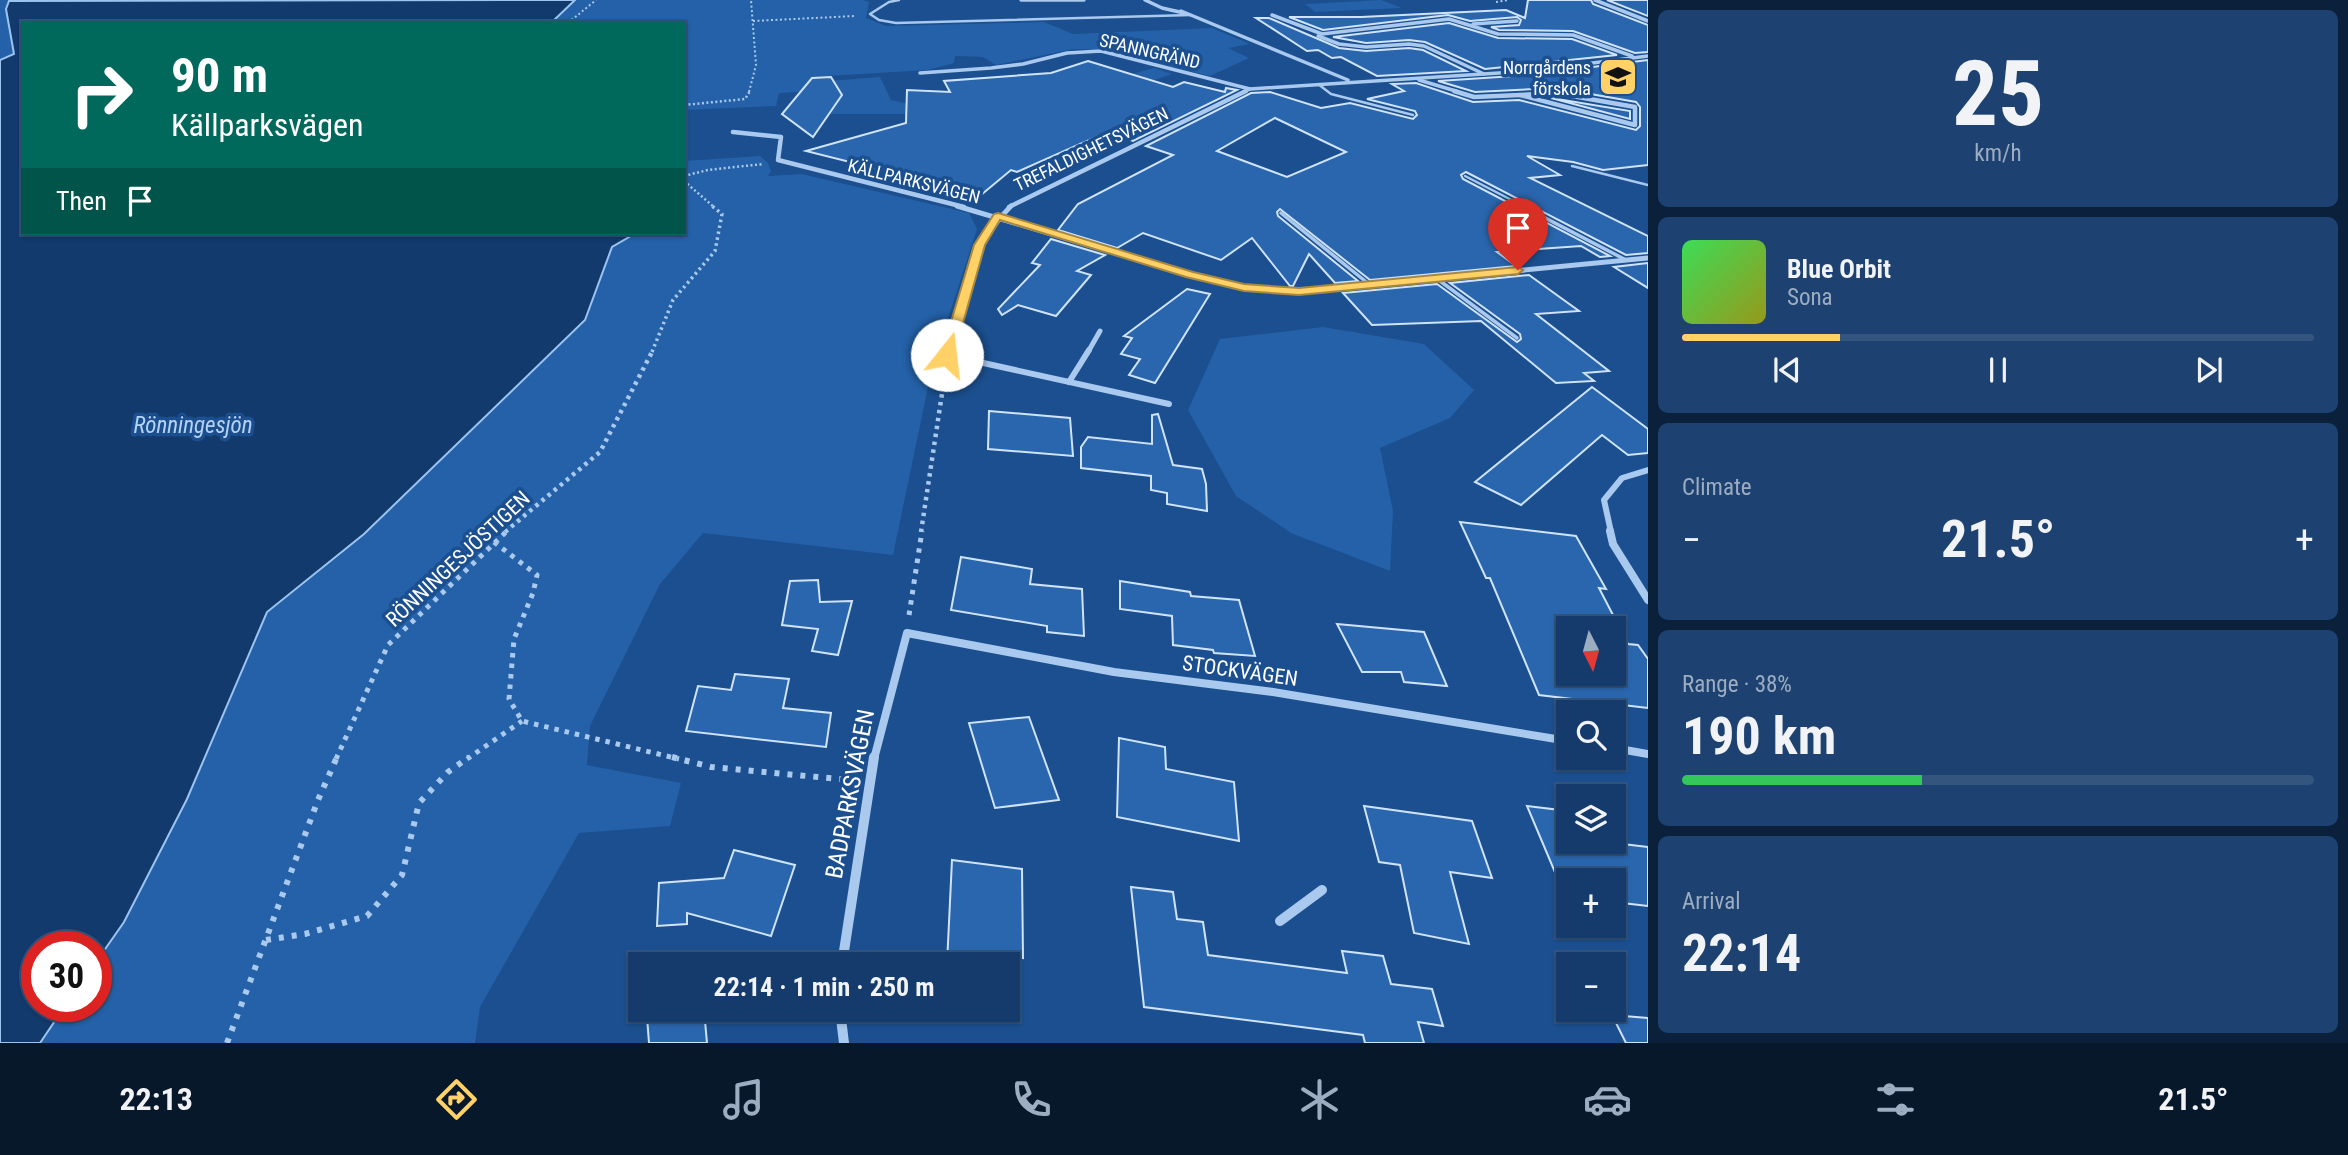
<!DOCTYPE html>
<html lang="en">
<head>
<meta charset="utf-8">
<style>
	body { margin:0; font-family:"Roboto Condensed",sans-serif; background:#1d4271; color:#f1f3f6; height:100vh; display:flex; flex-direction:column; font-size:26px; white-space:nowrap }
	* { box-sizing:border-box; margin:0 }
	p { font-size:23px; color:#9dadc1 }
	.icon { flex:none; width:38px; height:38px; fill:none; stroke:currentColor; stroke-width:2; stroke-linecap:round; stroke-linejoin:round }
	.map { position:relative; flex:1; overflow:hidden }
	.drawer { display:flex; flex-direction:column; gap:10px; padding:10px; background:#0b203b; width:700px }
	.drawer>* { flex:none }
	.banner { position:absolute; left:21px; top:21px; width:665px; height:214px; border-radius:0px; box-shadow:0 2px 5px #0004,0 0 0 2px #33557e; background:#00695c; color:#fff; overflow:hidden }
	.needle { width:46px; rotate:174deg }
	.tools { position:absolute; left:1556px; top:616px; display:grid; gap:14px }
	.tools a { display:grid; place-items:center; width:70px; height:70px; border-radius:0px; background:#143b6b; box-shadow:0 2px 5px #0004,0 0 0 2px #33557e; font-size:35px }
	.speed { position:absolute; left:21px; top:931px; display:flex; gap:14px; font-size:35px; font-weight:700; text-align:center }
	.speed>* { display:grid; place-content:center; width:91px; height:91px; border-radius:50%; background:#143b6b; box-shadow:0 2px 5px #0004,0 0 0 2px #33557e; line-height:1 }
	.speed .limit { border:10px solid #d22; background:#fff; color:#111 }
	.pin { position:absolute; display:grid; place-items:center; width:60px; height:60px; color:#fff; margin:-72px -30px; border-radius:50% 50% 50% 0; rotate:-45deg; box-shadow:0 0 7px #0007 }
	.pin .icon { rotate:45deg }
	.me { position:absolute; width:77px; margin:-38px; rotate:16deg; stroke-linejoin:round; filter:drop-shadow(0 0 5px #0008) }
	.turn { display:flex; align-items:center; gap:24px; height:147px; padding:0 35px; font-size:32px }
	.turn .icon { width:91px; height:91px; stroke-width:2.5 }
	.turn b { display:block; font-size:49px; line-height:60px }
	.then { display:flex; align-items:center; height:66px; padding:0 35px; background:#0003; gap:14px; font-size:26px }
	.big { font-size:52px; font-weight:700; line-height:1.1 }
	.drawer .widget { flex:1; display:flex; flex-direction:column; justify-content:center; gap:10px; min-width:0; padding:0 24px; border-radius:10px; background:#1d4271 }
	.drawer .dial { align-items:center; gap:0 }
	.dial b { font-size:91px; line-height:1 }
	.song { display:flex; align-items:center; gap:21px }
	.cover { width:84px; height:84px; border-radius:10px; background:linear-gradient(135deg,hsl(130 70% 55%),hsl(60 70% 35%)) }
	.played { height:7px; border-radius:4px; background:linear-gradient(90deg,#ffd166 25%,#33557e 25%) }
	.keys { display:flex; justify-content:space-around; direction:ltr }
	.heat { display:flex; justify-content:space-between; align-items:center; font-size:38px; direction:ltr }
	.charge { height:10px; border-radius:5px; background:linear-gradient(90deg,#34c759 38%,#33557e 0) }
	.trip { position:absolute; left:628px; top:952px; width:392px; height:70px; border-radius:0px; background:#143b6b; box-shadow:0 2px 5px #0004,0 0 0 2px #33557e; font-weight:700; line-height:70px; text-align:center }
	.tab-bar { display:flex; height:112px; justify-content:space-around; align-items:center; background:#08182b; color:#9dadc1 }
	.tab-bar .icon { width:49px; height:49px }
	.tab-bar .current { color:#ffd166 }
	.tab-bar b { font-size:32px; color:#f1f3f6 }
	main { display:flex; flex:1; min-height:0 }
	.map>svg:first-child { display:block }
</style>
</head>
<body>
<main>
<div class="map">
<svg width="1648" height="1043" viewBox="0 0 1648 1043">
	<rect width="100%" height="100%" fill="#1b4f8f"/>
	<!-- green -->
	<g fill="#2461a8">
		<polygon points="0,0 23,0 23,61 0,69"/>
		<polygon points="576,0 863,0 869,2 866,18 886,26 1044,22 1073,34 1212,28 1250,44 1228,48 1249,58 1210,76 1105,50 1074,49 996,65 983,57 955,56 954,63 928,70 811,77 814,82 880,77 891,100 904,103 1084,87 1154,68 1172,74 1124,90 924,114 813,114 814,91 779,93 776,106 684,110 684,23 551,23"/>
		<polygon points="1381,0 1402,8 1315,12 1305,4"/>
		<polygon points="760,156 768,163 771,171 768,176 802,174 969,213 977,229 932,368 893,555 703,533 660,584 590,726 587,765 681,783 670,826 579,833 480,1007 475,1043 40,1043 65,1006 96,1006 96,962 124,922 187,799 267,612 364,534 585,320 612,247 636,233 684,233 684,161"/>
		<polygon points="1323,327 1424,344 1474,390 1450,418 1380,448 1393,511 1390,571 1291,533 1236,496 1188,410 1220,339"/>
	</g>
	<!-- water -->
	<polygon fill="#123a6d" stroke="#9cc4f0" stroke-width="2" points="575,0 551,23 23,23 23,233 636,233 612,247 585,320 364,534 267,612 187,799 124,922 96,962 96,947 37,947 37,1006 65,1006 40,1043 0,1043 0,60 14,54 6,9 9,1"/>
	<!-- building -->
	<g fill="#2a66ad" stroke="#cfe3fa" stroke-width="2" fill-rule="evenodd">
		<polygon points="1528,0 1591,0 1593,4 1648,25 1648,52 1635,53 1573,31 1499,30 1491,27 1519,25 1521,20 1517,17 1470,21 1448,15 1323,30 1289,17 1361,17 1506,10 1525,18"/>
		<polygon points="1607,0 1648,0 1648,16"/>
		<polygon points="1256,18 1269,18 1339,48 1366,51 1409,48 1423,50 1466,71 1377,76 1341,57 1332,58 1318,50 1307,51"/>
		<polygon points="1449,23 1498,38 1572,39 1617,55 1485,69 1425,42 1409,40 1366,43 1333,37"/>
		<path d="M1648,60V165L1603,170L1573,162L1527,156L1560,175L1530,178L1648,236V253L1626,255L1466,172L1461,175L1463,179L1610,256L1600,257L1581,246L1497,252L1516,266L1370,280L1280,209L1277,212L1278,216L1358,281L1335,283L1309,254L1293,286H1290L1252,238L1221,260L1143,233L1117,248L1058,230L1078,204L1173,155L1146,146L1251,93L1270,92L1321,108L1350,103L1413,119L1417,115L1415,111L1367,99L1404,91L1392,84L1416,83L1473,102L1519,100L1636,130L1640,126V107L1636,102L1556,88L1475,92L1438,81L1529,75ZM1275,118L1346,152L1287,177L1217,151Z"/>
		<polygon points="1088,61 1173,87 1184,82 1225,92 1226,88 1237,90 1133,141 1107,132 1017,172 1011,170 981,195 806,151 906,123 907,90 950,92 944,81 1051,73"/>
		<polygon points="831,77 842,95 813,137 782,114 812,78"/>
		<polygon points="1551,98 1630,111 1630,119"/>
		<polygon points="1051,239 1105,255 1077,271 1091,275 1056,316 1018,305 1002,315 998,309 1040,265 1032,263"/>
		<polygon points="1648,263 1648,288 1614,267"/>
		<polygon points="1529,275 1579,311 1536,314 1609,371 1584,373 1594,381 1556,383 1481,321 1372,325 1343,293 1437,284 1517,342 1521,339 1520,334 1450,283"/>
		<polygon points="1187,289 1210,294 1155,383 1129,375 1140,359 1121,354 1132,338 1124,336"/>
		<polygon points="1592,387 1648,429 1648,453 1628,455 1602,435 1521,505 1475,482"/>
		<polygon points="989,411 1070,418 1073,456 988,449"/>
		<polygon points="1158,414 1173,465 1202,469 1206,484 1207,511 1167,504 1167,493 1151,490 1151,476 1081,468 1081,447 1088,437 1152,444 1152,415"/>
		<path d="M1460,522L1576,536L1606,589L1599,588L1628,644L1638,645L1648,659V708L1539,695L1490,578H1486ZM1568,628H1614V674H1568Z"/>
		<polygon points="961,557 1032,569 1030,584 1082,589 1084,636 1047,632 1047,626 951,610"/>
		<polygon points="818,580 820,602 852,601 838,655 812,651 818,629 782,625 790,581"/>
		<polygon points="1120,581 1190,592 1191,596 1239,600 1255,656 1214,653 1213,650 1173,645 1172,616 1120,609"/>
		<polygon points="1337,624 1424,632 1447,686 1404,682 1401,672 1362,672"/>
		<polygon points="735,674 789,679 783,708 831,713 826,747 686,731 698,686 731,690"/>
		<polygon points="1029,717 1059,800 995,808 969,723"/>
		<polygon points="1119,738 1165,747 1166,769 1234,782 1239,841 1117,817"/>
		<polygon points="1364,806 1472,821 1492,878 1450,872 1469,944 1414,933 1400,865 1379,862"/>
		<polygon points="1527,806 1568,811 1568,842 1606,842 1648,847 1648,906 1614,902 1614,880 1568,880 1568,903"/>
		<polygon points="734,850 795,865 771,936 687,913 687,924 657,926 659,883 724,878"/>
		<polygon points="952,860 1022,869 1023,958 993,954 993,964 947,964"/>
		<polygon points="1131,887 1173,892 1177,919 1203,922 1208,955 1347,973 1342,951 1383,956 1391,984 1432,989 1443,1026 1418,1022 1424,1043 1365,1043 1363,1035 1144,1007"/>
		<polygon points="686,1010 704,1010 707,1043 649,1043 647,1017"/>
		<polygon points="1612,1015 1648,1018 1648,1043 1626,1043"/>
	</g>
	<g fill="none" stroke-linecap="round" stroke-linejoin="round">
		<!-- path-far5 -->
		<g stroke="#a9c9ee" stroke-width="2" stroke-dasharray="2 2.5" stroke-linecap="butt">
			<polyline points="1496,2 1509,0"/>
			<polyline points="753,21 855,16"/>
			<polyline points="568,23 596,0"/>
			<polyline points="749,92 756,65 751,0"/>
		</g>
		<!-- path-far4 -->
		<g stroke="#a9c9ee" stroke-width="2.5" stroke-dasharray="2 2.5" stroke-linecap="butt">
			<polyline points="684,105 745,99 750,91"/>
			<polyline points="684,176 708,170 763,164"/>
			<polyline points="684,181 714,207"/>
		</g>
		<!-- path-far3 -->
		<polyline stroke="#a9c9ee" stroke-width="3.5" stroke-dasharray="2.5 3.5" stroke-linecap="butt" points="652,352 673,300 715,251 722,214 712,206"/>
		<!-- path-far2 -->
		<g stroke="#a9c9ee" stroke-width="4.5" stroke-dasharray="3.5 4.5" stroke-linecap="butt">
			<polyline points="505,532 600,452 653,350"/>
			<polyline points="921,532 945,374"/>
		</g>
		<!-- path-far1 -->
		<g stroke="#a9c9ee" stroke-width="5" stroke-dasharray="4.5 6" stroke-linecap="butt">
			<polyline points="494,542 537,575 533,593 514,639 509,699 522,721 679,759"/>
			<polyline points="909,615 922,531"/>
			<polyline points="336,759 388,645 507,531"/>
			<polyline points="467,759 522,721"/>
		</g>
		<!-- path -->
		<g stroke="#a9c9ee" stroke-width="6" stroke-dasharray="5 8" stroke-linecap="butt">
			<polyline points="672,757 711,767 849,780"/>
			<polyline points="266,940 305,934 367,916 402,875 419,803 448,772 469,757"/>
			<polyline points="227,1043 318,800 337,757"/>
		</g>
		<!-- lane-far1 -->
		<g stroke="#a9c9ee" stroke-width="2.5">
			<polyline points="899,0 889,2 870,14 879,20 896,23 1191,15"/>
			<polyline points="1318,84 1331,94 1413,115"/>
			<polyline points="1572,166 1648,185"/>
			<polyline points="1465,176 1525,207"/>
		</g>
		<!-- lane -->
		<g stroke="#a9c9ee" stroke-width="3.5">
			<polyline points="1522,206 1626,260"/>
			<polyline points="1281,213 1370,285"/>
			<polyline points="1436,278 1517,338"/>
		</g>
		<!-- street-far5 -->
		<g stroke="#a9c9ee" stroke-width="3.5">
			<polyline points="1021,0 1084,0"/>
			<polyline points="1145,0 1162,8 1184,13"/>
			<polyline points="1595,0 1648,21"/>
			<polyline points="1181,11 1348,80"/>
			<polyline points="1272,15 1322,34 1449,19 1498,34 1573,35 1632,56"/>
			<polyline points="1473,24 1517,21"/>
			<polyline points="1318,36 1339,44 1366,47 1409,44 1424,46 1484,74"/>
			<polyline points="920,73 991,68 1023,64 1067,53 1101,51 1250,89"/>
			<polyline points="1419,80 1459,92"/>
			<polyline points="1243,92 1250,89 1529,71 1648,56"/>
		</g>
		<!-- street-far4 -->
		<g stroke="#a9c9ee" stroke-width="4.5">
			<polyline points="1454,91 1474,97 1520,95"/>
			<polygon points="1555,93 1635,107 1635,125 1520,95"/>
			<polyline points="733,132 781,137 778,160 964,207"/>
			<polyline points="1009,207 1246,91"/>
		</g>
		<!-- street-far3 -->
		<g stroke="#a9c9ee" stroke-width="5">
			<polyline points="957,206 1190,275 1244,288 1299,292 1648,258"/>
			<path d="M948,352C962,299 971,245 1011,206"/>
			<polyline points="1088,352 1100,331"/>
		</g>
		<!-- street-far2 -->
		<g stroke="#a9c9ee" stroke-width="6">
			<polyline points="948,350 947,355 1169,404"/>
			<polyline points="1069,382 1089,350"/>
			<polyline points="1611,532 1604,500 1622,478 1648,470"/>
		</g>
		<!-- street-far1 -->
		<g stroke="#a9c9ee" stroke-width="8">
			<polyline points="1610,531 1613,544 1648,600"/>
			<polyline points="1614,748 1648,754"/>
			<polyline points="874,759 907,633 1114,672 1273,692 1568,741"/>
		</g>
		<!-- street -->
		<g stroke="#a9c9ee" stroke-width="10">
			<polyline points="1280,921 1322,890"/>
			<polyline points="842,964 874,757"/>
			<polyline points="840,1010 844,1043"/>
		</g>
	</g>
	<!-- route -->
	<polygon fill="#ffd166" stroke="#a68842" stroke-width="2" points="998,213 1193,272 1244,284 1299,288 1518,267 1523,270 1518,274 1299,295 1244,291 1186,277 1000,220 985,245 954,355 947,359 943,357 941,355 974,245 994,214"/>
	<!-- icons -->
	<defs>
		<symbol id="school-square" viewBox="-11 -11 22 22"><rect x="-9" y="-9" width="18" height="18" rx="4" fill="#ffd166" stroke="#1b4f8f"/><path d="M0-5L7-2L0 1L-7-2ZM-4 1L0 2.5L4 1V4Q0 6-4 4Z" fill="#111"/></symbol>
	</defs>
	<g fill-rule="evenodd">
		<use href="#school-square" x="1596" y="55" width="44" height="44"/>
	</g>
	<g text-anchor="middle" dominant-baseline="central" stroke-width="7" stroke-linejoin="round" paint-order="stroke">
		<!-- far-street labels -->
		<g font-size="18" fill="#fff" stroke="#1b4f8f">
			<text transform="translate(1150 51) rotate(13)">SPANNGRÄND</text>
			<text transform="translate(1091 149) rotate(-26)">TREFALDIGHETSVÄGEN</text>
			<text transform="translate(914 181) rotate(14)">KÄLLPARKSVÄGEN</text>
		</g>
		<!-- far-poi labels -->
		<g font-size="18" fill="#fff" stroke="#1b4f8f" text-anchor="end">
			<text x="1591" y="67">Norrgårdens<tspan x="1591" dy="21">förskola</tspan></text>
		</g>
		<!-- street labels -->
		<g font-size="21" fill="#fff" stroke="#1b4f8f">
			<text transform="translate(458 559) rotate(-43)">RÖNNINGESJÖSTIGEN</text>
			<text transform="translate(1240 671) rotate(8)">STOCKVÄGEN</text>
		</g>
		<!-- water labels -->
		<g font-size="23" font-style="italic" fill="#b5d3f5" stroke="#1b4f8f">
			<text x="193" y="425">Rönningesjön</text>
		</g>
		<!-- near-street labels -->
		<g font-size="24" fill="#fff" stroke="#1b4f8f">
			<text transform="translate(850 794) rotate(-79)">BADPARKSVÄGEN</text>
		</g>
	</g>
</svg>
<div class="tools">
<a><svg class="needle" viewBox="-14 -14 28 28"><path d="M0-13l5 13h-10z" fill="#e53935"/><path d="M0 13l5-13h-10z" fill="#9dadc1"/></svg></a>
<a><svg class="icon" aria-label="search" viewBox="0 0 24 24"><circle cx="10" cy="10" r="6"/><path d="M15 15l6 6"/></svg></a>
<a><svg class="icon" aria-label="layers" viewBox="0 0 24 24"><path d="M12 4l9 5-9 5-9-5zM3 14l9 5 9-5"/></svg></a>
<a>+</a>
<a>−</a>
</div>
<div class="speed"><div class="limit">30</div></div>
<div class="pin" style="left:1518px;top:270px;background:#d93025"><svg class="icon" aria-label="arrive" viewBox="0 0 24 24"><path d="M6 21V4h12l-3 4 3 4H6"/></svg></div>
<svg class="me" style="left:947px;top:355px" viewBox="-20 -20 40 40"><circle r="19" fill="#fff"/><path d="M0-13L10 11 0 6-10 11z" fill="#ffd166"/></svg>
<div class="trip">22:14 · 1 min · 250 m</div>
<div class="banner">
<div class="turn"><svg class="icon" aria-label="right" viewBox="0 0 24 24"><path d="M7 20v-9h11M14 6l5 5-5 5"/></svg><div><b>90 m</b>Källparksvägen</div></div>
<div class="then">Then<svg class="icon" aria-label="arrive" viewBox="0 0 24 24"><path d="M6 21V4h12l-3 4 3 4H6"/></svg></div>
</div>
</div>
<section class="drawer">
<div class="widget dial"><b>25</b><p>km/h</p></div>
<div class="widget">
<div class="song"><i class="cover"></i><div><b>Blue Orbit</b><p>Sona</p></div></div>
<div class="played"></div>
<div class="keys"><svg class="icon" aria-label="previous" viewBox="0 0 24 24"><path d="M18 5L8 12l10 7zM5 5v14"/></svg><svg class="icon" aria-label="pause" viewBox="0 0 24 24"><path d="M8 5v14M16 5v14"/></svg><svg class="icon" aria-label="next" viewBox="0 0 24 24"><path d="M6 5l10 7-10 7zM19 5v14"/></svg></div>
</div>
<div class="widget"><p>Climate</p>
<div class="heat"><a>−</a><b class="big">21.5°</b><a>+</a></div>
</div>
<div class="widget"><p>Range · 38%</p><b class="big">190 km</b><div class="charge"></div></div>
<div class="widget"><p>Arrival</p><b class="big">22:14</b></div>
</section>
</main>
<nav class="tab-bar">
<b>22:13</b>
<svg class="icon current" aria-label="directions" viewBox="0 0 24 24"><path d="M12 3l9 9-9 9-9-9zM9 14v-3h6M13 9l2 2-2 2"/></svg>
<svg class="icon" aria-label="music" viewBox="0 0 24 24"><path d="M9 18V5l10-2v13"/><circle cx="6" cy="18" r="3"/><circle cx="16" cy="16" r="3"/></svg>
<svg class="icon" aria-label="phone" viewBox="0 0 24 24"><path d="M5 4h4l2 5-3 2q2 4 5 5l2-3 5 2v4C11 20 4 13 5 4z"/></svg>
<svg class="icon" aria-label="climate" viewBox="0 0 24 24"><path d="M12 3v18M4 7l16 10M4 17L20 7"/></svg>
<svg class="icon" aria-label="car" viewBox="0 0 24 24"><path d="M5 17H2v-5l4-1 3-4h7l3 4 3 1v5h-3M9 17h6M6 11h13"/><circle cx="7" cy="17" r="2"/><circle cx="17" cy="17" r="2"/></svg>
<svg class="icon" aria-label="filters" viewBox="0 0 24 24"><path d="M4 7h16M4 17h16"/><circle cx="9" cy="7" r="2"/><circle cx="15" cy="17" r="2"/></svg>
<b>21.5°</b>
</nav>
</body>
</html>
